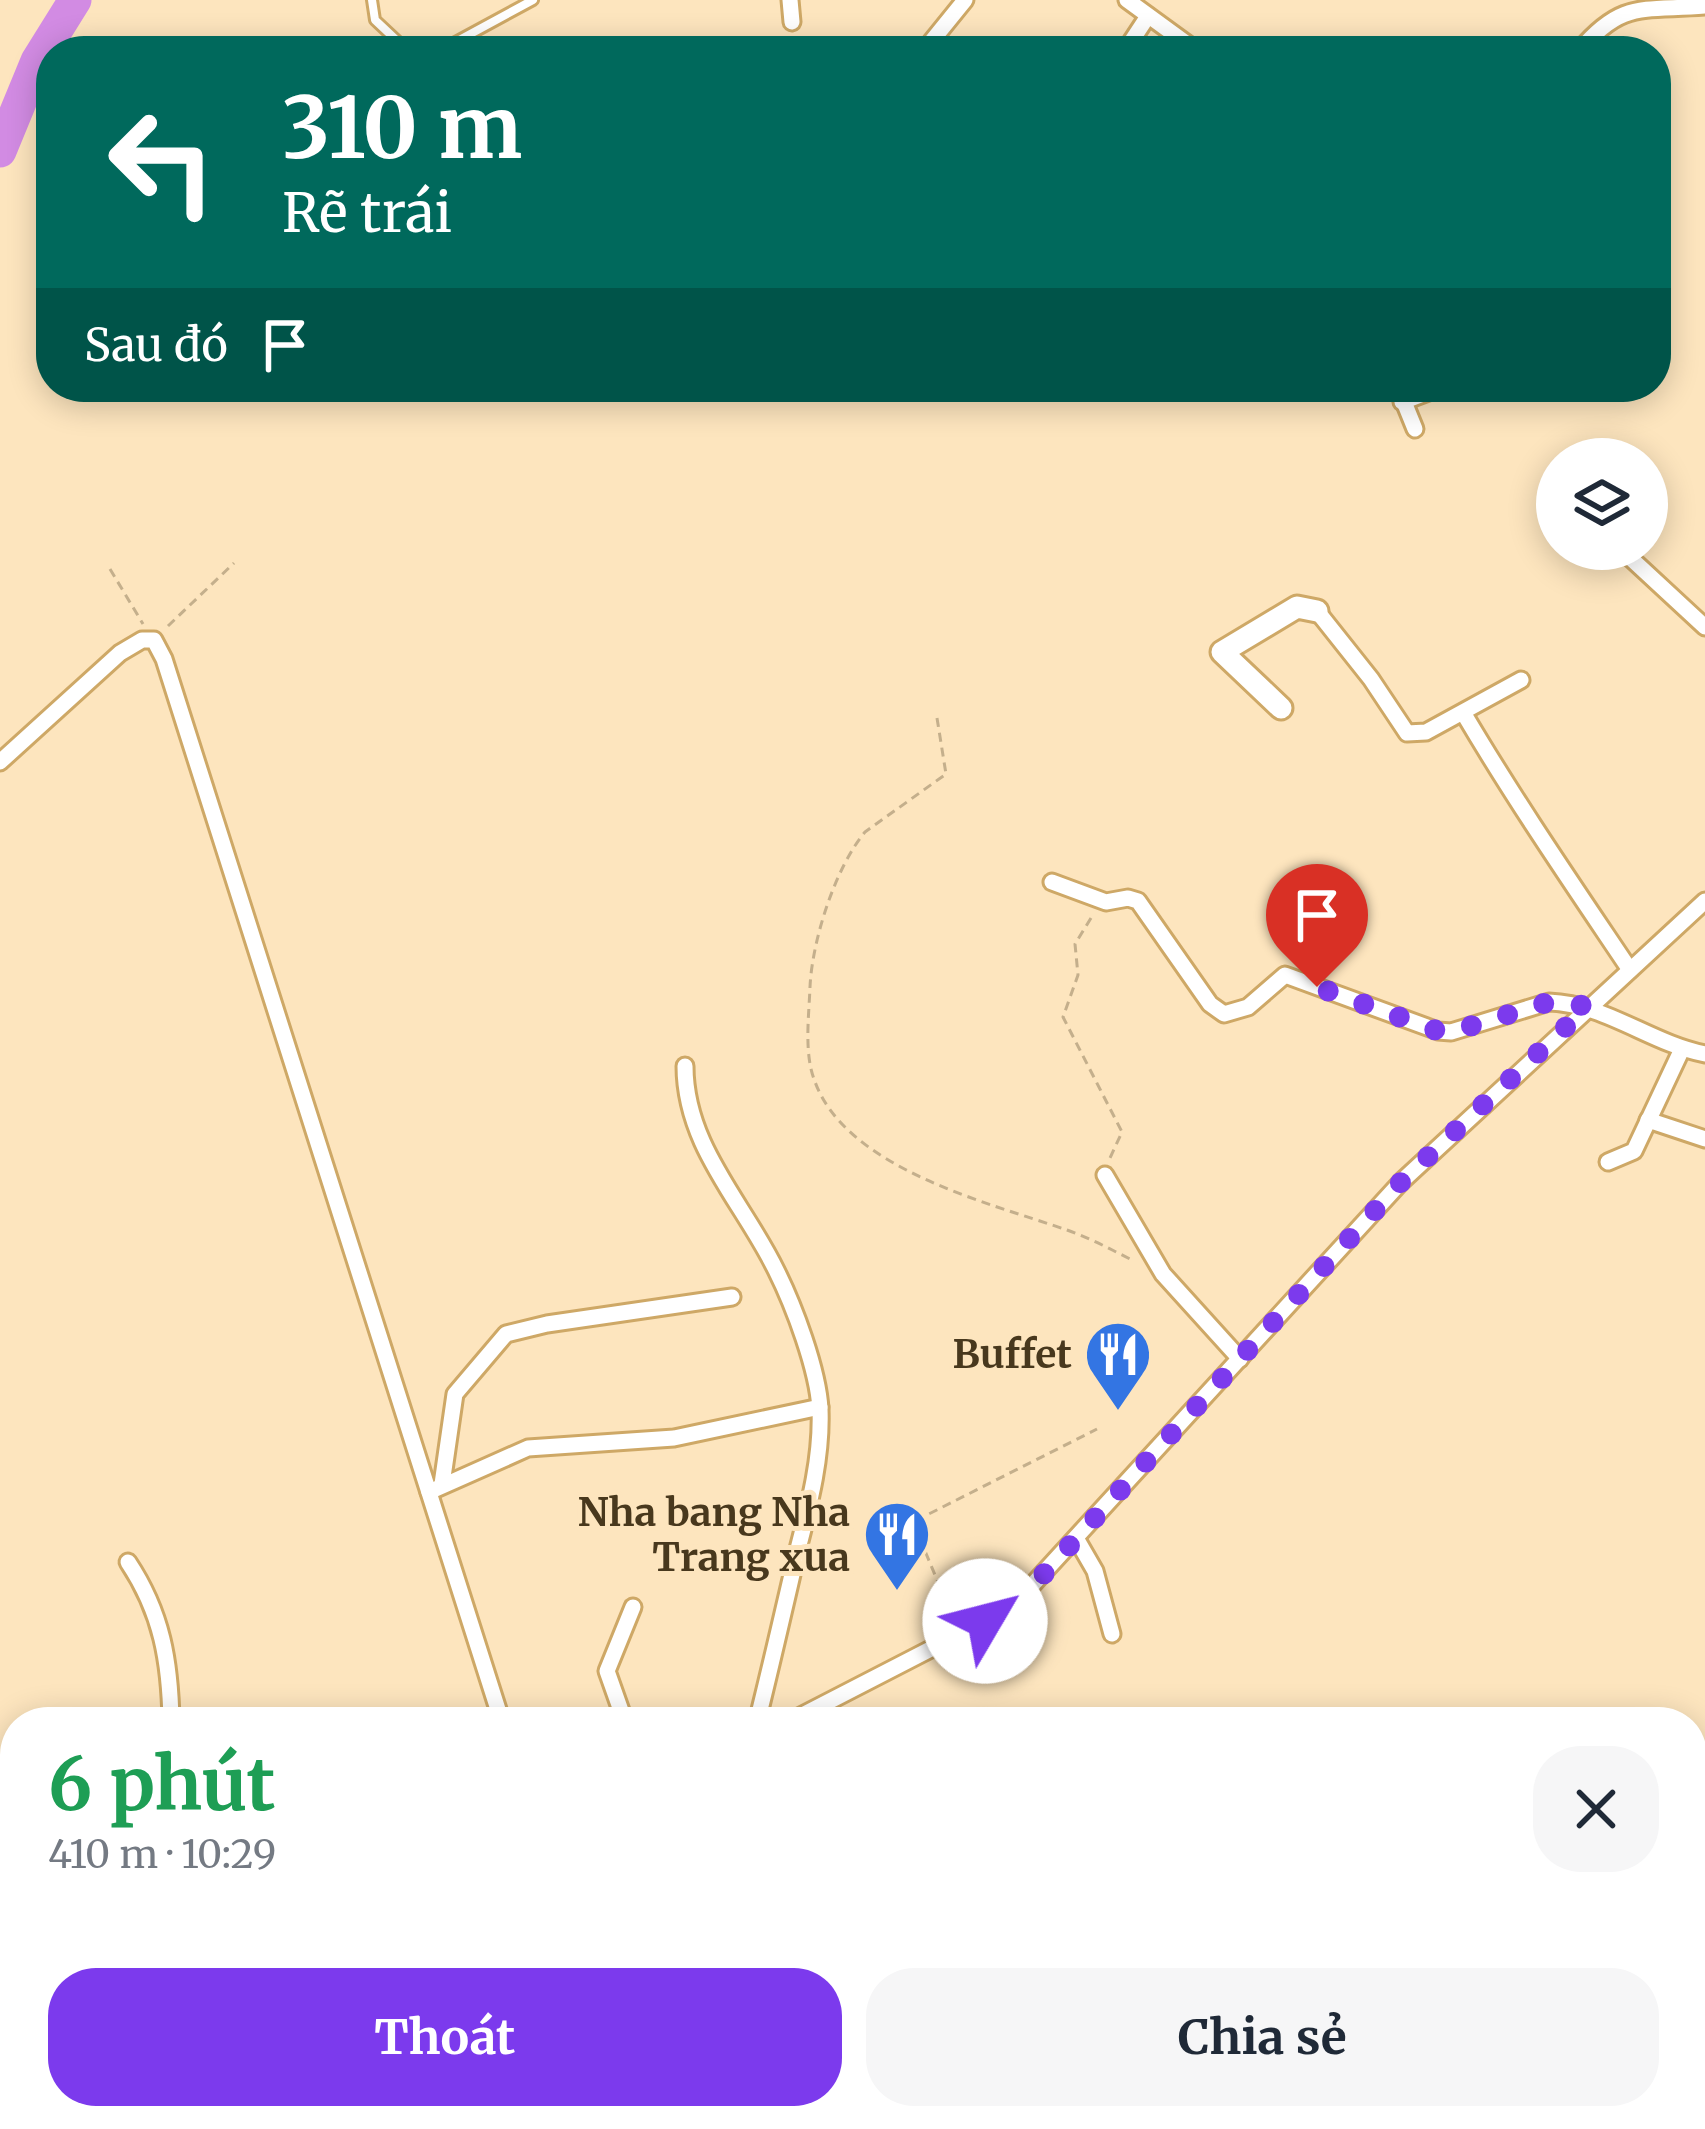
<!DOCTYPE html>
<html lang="vi">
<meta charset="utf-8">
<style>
:root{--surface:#fff;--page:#f6f6f7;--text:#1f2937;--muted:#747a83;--accent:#7c3aed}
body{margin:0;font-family:Merriweather,serif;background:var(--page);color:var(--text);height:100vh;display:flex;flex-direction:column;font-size:45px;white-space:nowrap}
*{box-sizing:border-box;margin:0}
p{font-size:39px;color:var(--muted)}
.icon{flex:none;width:66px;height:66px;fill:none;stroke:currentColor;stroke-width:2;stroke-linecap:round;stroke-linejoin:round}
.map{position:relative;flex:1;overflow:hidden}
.details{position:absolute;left:0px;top:1707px;width:1707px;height:423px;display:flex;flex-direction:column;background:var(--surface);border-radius:48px 48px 0 0;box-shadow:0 6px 30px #0003}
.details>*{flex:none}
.guide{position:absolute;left:36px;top:36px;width:1635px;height:366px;border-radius:48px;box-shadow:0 6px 30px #0003;background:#00695c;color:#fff;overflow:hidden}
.fabs{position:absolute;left:1536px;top:438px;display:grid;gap:24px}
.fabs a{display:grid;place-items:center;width:132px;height:132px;border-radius:50%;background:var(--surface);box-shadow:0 6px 30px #0003;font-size:60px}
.pin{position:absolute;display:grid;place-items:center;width:102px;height:102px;color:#fff;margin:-123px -51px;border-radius:50% 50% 50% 0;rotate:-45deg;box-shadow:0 0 12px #0007}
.pin .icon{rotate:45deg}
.me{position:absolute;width:132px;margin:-66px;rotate:53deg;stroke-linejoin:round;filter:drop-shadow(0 0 9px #0008)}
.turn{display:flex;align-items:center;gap:42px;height:252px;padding:0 48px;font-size:54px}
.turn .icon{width:156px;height:156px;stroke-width:2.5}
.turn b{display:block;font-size:84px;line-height:102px}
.then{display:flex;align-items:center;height:114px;padding:0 48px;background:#0003;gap:24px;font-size:45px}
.round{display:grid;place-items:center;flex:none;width:126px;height:126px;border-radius:48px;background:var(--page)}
.summary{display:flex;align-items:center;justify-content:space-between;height:204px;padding:0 48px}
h1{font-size:72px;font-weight:700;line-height:90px;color:#1e9e55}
.cta{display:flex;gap:24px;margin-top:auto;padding:24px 48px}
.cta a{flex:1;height:138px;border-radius:48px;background:var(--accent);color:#fff;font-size:48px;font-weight:700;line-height:138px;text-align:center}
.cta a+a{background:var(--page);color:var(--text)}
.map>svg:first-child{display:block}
</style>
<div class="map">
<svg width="1705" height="2129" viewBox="0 0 1705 2129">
<rect width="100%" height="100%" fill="#fde5be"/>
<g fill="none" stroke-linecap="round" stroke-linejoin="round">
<path stroke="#d28be3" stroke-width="33" d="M 0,151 L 37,61 L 75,0"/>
<defs>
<g id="lane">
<path d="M 372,0 L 375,20 L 408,51"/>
<path d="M 439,51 L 533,0"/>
</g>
<g id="street">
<path d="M 790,0 L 792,22"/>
<path d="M 1127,0 L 1197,51"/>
<path d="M 931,42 L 965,0"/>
<path d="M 1125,51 L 1148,16"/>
<path d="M 1579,51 C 1622,0 1642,11 1705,6"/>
<path d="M 1398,387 L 1415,429"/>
<path d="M 1402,402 L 1442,387"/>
<path d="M 1624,552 L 1705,627"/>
<path d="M 1317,611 L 1371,679 L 1407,733 L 1426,732 L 1521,680"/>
<path d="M 1464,714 C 1516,802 1573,885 1630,970"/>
<path d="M 0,762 L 120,653 L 142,640 L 154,640 L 164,659 L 502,1722"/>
<path d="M 1052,882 L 1106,902 L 1128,898 L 1138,901 L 1210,1004 L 1224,1014 L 1248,1007 L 1285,975 L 1438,1031 L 1451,1032 L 1549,1002 C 1606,1004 1650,1043 1705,1054"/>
<path d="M 685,1066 C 685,1146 743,1202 776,1270 C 794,1306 818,1370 820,1409 C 822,1458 809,1506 797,1553 C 784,1609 771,1666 757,1722"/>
<path d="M 1648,1120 L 1705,1139"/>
<path d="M 1608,1162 L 1634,1151 L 1682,1049"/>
<path d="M 1105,1175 L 1163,1274 L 1240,1359"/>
<path d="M 442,1484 L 455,1394 L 506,1334 L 547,1324 L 732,1297"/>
<path d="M 429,1492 L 528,1448 L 674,1438 L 820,1407"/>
<path d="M 1076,1538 L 1095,1571 L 1112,1634"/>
<path d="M 128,1562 C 162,1613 170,1662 171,1722"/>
<path d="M 625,1722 L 607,1671 L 633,1607"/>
<path d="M 789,1722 L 985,1621 L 1025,1593 L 1401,1182 L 1705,901"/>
<path d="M 0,1872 L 15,1873"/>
</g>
<path id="secondary" d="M 1281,708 L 1222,652 L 1297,607 L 1317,611"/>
<g id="primary">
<path d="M 1692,1981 L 1705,1980"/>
<path d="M 1692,2073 L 1705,2072"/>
<path d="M 0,2089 L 15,2088"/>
<path d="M 843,2129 L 1054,2115"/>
</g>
</defs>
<use href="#lane" stroke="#cea866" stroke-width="14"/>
<use href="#street" stroke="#cea866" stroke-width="21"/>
<use href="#secondary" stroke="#cea866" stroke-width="27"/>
<use href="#primary" stroke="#cea866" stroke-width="30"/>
<g stroke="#c4af8c" stroke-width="3" stroke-dasharray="9 6" stroke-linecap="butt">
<path d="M 110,569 L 143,624"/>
<path d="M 168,626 L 234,563"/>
<path d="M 937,718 L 946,774 L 865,832 C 835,868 812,941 810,987 C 809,1015 804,1052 814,1079 C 844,1168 986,1202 1067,1230 C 1090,1238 1112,1250 1134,1261"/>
<path d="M 1091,918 L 1075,944 L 1078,975 L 1063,1017 L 1122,1132 L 1110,1158"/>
<path d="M 952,1616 L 913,1522 L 1097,1429"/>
</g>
<use href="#lane" stroke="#fff" stroke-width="8"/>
<use href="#street" stroke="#fff" stroke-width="15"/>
<use href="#secondary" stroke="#fff" stroke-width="21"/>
<use href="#primary" stroke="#fff" stroke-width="24"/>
</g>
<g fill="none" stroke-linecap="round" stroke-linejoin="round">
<path stroke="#7c3aed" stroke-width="21" stroke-dasharray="0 37.8" d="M 985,1621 L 1042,1576 L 1401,1182 L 1588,1006 L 1549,1002 L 1451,1032 L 1438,1031 L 1317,987"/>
</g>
<defs>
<symbol id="restaurant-pin" viewBox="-11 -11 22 30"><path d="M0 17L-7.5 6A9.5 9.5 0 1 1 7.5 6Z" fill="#3375e3" stroke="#fde5be"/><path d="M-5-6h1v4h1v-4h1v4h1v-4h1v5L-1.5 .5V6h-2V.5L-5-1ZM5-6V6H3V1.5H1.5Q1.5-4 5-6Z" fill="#fff"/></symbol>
</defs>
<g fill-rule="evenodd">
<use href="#restaurant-pin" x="1080" y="1316" width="76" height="104"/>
<use href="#restaurant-pin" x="859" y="1496" width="76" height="104"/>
</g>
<g text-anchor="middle" stroke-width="10" stroke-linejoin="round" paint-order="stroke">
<g font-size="39" font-weight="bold" fill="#48381d" stroke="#fde5be" text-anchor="end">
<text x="1072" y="1368">Buffet</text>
<text x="850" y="1526">Nha bang Nha<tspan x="850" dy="45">Trang xua</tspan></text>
</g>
</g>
</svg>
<div class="fabs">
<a><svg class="icon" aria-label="layers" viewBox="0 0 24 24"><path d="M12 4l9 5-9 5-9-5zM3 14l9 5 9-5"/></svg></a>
</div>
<div class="pin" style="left:1317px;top:987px;background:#d93025"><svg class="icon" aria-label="arrive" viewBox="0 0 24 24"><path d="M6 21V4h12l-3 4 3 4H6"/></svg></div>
<svg class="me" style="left:985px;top:1621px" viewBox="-20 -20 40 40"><circle r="19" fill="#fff"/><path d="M0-13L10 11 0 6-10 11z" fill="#7c3aed"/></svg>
<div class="guide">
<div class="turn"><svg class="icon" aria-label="left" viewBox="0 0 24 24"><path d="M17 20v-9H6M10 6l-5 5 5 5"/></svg><div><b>310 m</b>Rẽ trái</div></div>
<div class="then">Sau đó<svg class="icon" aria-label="arrive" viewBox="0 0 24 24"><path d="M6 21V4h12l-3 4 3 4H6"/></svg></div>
</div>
<section class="details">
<div class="summary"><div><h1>6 phút</h1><p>410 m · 10:29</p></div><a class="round"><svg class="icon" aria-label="close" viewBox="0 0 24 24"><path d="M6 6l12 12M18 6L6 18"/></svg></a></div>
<div class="cta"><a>Thoát</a><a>Chia sẻ</a></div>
</section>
</div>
